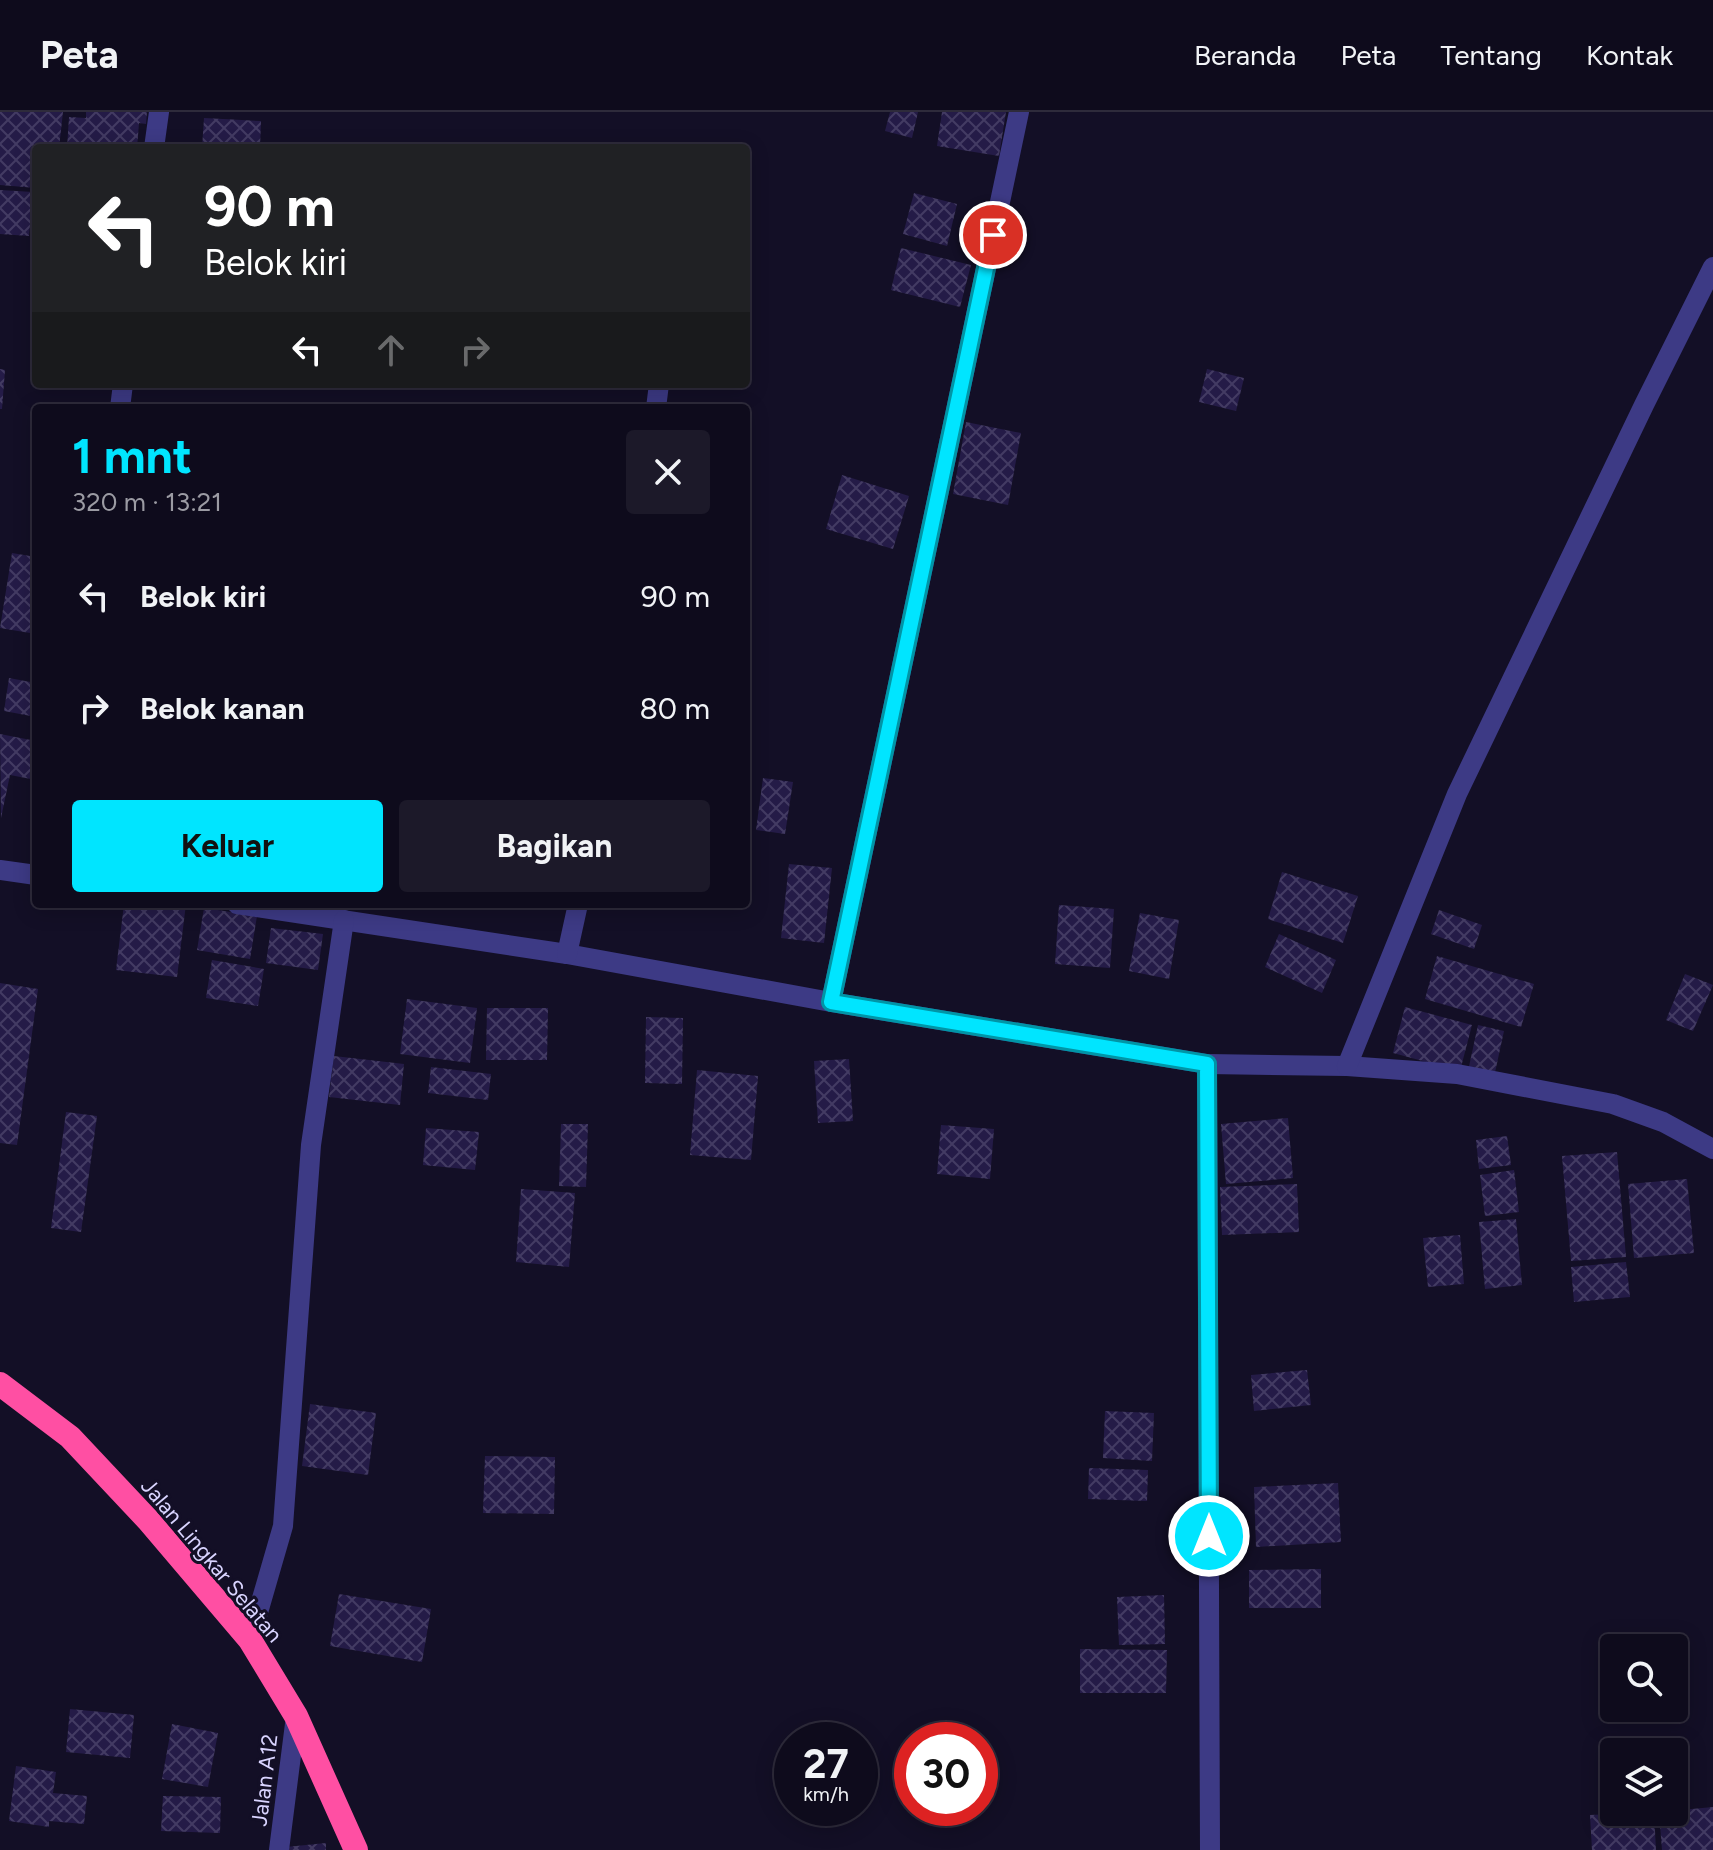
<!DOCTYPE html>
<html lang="id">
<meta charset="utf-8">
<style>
:root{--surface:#0e0b1c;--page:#1c1929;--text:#f1f3f6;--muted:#9b9ba3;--line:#2e2b3b;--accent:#00e5ff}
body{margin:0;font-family:Figtree,sans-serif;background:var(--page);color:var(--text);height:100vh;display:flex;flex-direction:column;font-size:30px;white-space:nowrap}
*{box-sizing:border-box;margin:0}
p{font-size:26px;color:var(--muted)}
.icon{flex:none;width:44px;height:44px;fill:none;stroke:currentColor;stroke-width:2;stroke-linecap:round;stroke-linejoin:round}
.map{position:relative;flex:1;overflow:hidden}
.details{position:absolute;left:32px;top:292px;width:718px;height:504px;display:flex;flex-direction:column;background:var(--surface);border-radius:8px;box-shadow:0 4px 20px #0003,0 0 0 2px var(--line)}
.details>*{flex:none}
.guide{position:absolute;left:32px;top:32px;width:718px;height:244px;border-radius:8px;box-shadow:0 4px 20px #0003,0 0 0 2px var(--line);background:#202124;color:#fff;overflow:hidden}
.tools{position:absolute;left:1600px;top:1522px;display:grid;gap:16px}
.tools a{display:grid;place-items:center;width:88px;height:88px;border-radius:8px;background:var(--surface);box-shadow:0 4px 20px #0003,0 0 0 2px var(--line);font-size:40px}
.speed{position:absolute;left:774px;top:1610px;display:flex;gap:16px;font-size:40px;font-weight:700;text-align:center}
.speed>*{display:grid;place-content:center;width:104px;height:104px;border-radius:50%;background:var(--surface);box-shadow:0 4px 20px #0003,0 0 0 2px var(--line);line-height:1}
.speed small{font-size:20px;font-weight:400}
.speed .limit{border:12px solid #d22;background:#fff;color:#111}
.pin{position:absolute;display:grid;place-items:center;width:68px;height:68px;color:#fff;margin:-34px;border:4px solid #fff;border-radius:50%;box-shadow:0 2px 8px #0007}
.me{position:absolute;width:88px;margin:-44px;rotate:0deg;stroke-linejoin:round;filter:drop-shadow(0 0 6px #0008)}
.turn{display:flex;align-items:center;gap:28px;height:168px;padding:0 40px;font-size:36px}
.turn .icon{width:104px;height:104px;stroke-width:2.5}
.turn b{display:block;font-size:56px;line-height:68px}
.lanes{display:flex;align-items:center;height:76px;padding:0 40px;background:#0003;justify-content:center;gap:40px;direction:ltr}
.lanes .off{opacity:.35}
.round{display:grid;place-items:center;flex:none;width:84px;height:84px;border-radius:8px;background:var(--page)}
.overview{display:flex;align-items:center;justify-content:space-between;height:136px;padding:0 40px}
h1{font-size:48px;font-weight:700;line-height:60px;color:var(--accent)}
.action{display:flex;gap:16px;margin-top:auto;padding:16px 40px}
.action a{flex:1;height:92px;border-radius:8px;background:var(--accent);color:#111;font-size:32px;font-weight:700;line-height:92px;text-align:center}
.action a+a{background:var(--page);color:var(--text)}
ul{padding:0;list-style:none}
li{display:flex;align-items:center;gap:24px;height:112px;padding:0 40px}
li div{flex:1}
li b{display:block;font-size:30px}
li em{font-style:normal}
header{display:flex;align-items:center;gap:48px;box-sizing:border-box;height:112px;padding:0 40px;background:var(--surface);border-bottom:2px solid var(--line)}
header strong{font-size:38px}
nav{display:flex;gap:44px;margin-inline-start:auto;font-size:28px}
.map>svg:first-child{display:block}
</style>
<header>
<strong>Peta</strong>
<nav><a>Beranda</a><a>Peta</a><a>Tentang</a><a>Kontak</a></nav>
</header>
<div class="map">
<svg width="1713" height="1738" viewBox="0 0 1713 1738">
<defs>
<pattern id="building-cross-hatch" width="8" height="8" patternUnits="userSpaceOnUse" patternTransform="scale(2)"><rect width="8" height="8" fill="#241b47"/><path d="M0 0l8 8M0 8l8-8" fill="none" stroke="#433b63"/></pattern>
</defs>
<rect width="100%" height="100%" fill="#130f26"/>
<g fill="url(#building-cross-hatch)">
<path d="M 0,0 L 63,0 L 59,36 L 36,36 L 36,76 L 0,73 Z"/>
<path d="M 86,0 L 147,0 L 146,12 L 139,11 L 137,36 L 67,36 L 69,5 L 86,6 Z"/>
<path d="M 890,0 L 918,0 L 912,26 L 885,19 Z"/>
<path d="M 942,0 L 1006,0 L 999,44 L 937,34 Z"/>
<path d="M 204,6 L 261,9 L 260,36 L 202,36 Z"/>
<path d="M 0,78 L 33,80 L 29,124 L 0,122 Z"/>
<path d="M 914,81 L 957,92 L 947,134 L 903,122 Z"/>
<path d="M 901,136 L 971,153 L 960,195 L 891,178 Z"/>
<path d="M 0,257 L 5,258 L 2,297 L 0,297 Z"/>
<path d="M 1207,257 L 1244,266 L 1236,299 L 1199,290 Z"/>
<path d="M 32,302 L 36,303 L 36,333 L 31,333 Z"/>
<path d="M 966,310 L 1021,321 L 1008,393 L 953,382 Z"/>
<path d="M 842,363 L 909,384 L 893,437 L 826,417 Z"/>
<path d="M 12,441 L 36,445 L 33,479 L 36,479 L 36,522 L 0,516 Z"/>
<path d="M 9,566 L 36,571 L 36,605 L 4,599 Z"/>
<path d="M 0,622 L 36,629 L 36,668 L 10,663 L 1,706 Z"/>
<path d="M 763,666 L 793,670 L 785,722 L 756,718 Z"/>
<path d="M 789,752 L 832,756 L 824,831 L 781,826 Z"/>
<path d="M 1282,760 L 1358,784 L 1343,831 L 1268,807 Z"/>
<path d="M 124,792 L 186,792 L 177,865 L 116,858 Z"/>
<path d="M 1059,793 L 1114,797 L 1110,856 L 1055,852 Z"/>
<path d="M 204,796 L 257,804 L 250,847 L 197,838 Z"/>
<path d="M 1439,798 L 1482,813 L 1474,837 L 1431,822 Z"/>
<path d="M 1140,801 L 1179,808 L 1169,867 L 1129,859 Z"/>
<path d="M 271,816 L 323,822 L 318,858 L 266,851 Z"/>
<path d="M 1279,822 L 1336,848 L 1322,881 L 1265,855 Z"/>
<path d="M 1437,844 L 1534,872 L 1521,915 L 1425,887 Z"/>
<path d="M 212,848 L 264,857 L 258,894 L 206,886 Z"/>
<path d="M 1685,862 L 1713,873 L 1693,919 L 1666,908 Z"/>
<path d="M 0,871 L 38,877 L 17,1033 L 0,1031 Z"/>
<path d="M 407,887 L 477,896 L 470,951 L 400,942 Z"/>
<path d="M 1405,895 L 1472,913 L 1460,959 L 1393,941 Z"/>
<path d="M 487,896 L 548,896 L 547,948 L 486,948 Z"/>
<path d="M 646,905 L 683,906 L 682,972 L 645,971 Z"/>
<path d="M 1478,913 L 1504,919 L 1494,965 L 1468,959 Z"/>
<path d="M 334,944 L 404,952 L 400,993 L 329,985 Z"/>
<path d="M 849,947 L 853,1009 L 818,1011 L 814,949 Z"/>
<path d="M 431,955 L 491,962 L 488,988 L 428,981 Z"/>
<path d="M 697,958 L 758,964 L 751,1048 L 690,1043 Z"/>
<path d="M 66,1000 L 97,1004 L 81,1120 L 51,1116 Z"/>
<path d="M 1288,1006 L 1293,1066 L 1226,1072 L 1221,1012 Z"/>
<path d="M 561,1012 L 588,1012 L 586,1075 L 559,1074 Z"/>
<path d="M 941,1013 L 994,1017 L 990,1067 L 937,1062 Z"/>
<path d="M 426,1016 L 479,1020 L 475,1058 L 423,1053 Z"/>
<path d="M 1507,1024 L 1511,1053 L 1479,1057 L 1476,1028 Z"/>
<path d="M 1617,1040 L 1626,1145 L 1571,1149 L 1562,1044 Z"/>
<path d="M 1514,1058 L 1519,1100 L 1485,1104 L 1480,1063 Z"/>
<path d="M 1687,1067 L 1694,1141 L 1634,1146 L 1628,1072 Z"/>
<path d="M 1297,1072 L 1299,1120 L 1222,1123 L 1220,1075 Z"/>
<path d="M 521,1077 L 575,1081 L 569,1155 L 516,1150 Z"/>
<path d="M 1516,1107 L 1522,1173 L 1485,1177 L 1479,1110 Z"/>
<path d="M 1460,1123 L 1464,1172 L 1428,1175 L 1423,1126 Z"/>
<path d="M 1626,1150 L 1630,1185 L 1574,1190 L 1571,1155 Z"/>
<path d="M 1307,1258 L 1311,1293 L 1254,1299 L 1251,1263 Z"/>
<path d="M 310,1292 L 376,1301 L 368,1363 L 302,1354 Z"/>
<path d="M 1105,1299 L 1154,1301 L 1152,1349 L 1103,1346 Z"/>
<path d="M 485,1344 L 555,1345 L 554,1402 L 483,1401 Z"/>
<path d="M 1089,1356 L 1148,1358 L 1147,1389 L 1088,1387 Z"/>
<path d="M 1338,1371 L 1341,1430 L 1256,1435 L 1254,1375 Z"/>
<path d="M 1321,1457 L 1321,1496 L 1249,1496 L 1249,1458 Z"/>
<path d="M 339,1482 L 431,1497 L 422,1550 L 330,1534 Z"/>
<path d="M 1164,1483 L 1165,1532 L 1119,1533 L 1117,1485 Z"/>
<path d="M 1080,1537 L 1167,1538 L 1166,1581 L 1080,1581 Z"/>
<path d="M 70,1597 L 134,1603 L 130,1646 L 66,1640 Z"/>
<path d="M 172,1612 L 218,1621 L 208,1675 L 162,1667 Z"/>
<path d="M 16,1654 L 56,1660 L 53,1681 L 87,1684 L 84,1712 L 49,1709 L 49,1715 L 9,1709 Z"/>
<path d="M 163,1684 L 221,1685 L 220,1721 L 161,1719 Z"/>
<path d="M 1713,1695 L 1713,1738 L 1662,1738 L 1659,1700 Z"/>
<path d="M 1654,1700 L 1656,1738 L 1592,1738 L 1590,1703 Z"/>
<path d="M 326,1731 L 326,1738 L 276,1738 L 276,1736 Z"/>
</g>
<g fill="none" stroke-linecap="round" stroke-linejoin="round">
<g stroke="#3d3a85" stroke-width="20">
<path d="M 154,36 L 159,0"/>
<path d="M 120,296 L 123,272"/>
<path d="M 656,296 L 659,272"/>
<path d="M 0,758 L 36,763"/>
<path d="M 237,792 L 567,842 L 831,890 L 1207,952 L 1347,954 L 1457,962 L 1613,992 L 1663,1010 L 1713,1037"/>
<path d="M 567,842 L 578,792"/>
<path d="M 831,890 L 1019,0"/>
<path d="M 1207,952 L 1210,1738"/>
<path d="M 1347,954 L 1457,682 L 1644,293 L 1713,155"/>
<path d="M 250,1528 L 283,1414 L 311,1033 L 344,808"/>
<path d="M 279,1738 L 296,1604"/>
</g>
<path stroke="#ff4fa3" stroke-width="24" d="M 0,1272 L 70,1325 L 148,1408 L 250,1528 L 296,1604 L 356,1738"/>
</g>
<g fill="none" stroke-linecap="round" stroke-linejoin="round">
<defs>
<path id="route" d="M 993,123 L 831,890 L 1207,952 L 1209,1424"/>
</defs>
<use href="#route" stroke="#0095a6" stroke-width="20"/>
<use href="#route" stroke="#00e5ff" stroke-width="14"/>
</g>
<g text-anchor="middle" stroke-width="6" stroke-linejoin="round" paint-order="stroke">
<g font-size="22" fill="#d9d4ff" stroke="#130f26">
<text transform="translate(212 1448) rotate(50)" y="8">Jalan Lingkar Selatan</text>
<text transform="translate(264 1668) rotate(-83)" y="8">Jalan A12</text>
</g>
</g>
</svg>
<div class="tools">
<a><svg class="icon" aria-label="search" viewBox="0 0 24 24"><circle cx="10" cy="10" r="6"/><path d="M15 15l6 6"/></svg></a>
<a><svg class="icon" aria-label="layers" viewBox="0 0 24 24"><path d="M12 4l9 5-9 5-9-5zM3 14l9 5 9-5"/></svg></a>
</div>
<div class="speed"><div>27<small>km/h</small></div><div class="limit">30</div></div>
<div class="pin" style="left:993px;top:123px;background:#d93025"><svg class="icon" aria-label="arrive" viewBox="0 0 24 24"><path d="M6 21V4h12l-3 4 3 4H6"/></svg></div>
<svg class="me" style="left:1209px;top:1424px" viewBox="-20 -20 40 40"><circle r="17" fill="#00e5ff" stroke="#fff" stroke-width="3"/><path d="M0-11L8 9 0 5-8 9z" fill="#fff"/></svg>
<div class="guide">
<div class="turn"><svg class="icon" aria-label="left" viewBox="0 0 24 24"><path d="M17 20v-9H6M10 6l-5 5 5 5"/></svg><div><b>90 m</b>Belok kiri</div></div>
<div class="lanes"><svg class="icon" aria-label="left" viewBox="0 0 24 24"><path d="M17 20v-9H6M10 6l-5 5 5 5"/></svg><svg class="icon off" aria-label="ahead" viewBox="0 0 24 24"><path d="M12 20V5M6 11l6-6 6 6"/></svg><svg class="icon off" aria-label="right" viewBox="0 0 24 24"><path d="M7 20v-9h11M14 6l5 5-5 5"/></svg></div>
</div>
<section class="details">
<div class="overview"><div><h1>1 mnt</h1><p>320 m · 13:21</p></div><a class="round"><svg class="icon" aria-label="close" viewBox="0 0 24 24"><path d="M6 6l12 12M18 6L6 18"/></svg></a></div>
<ul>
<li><svg class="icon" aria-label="left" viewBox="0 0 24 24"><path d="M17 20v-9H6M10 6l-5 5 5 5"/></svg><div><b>Belok kiri</b></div><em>90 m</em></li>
<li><svg class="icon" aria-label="right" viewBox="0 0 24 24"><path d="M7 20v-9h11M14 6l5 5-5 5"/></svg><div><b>Belok kanan</b></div><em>80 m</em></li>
</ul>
<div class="action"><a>Keluar</a><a>Bagikan</a></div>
</section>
</div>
